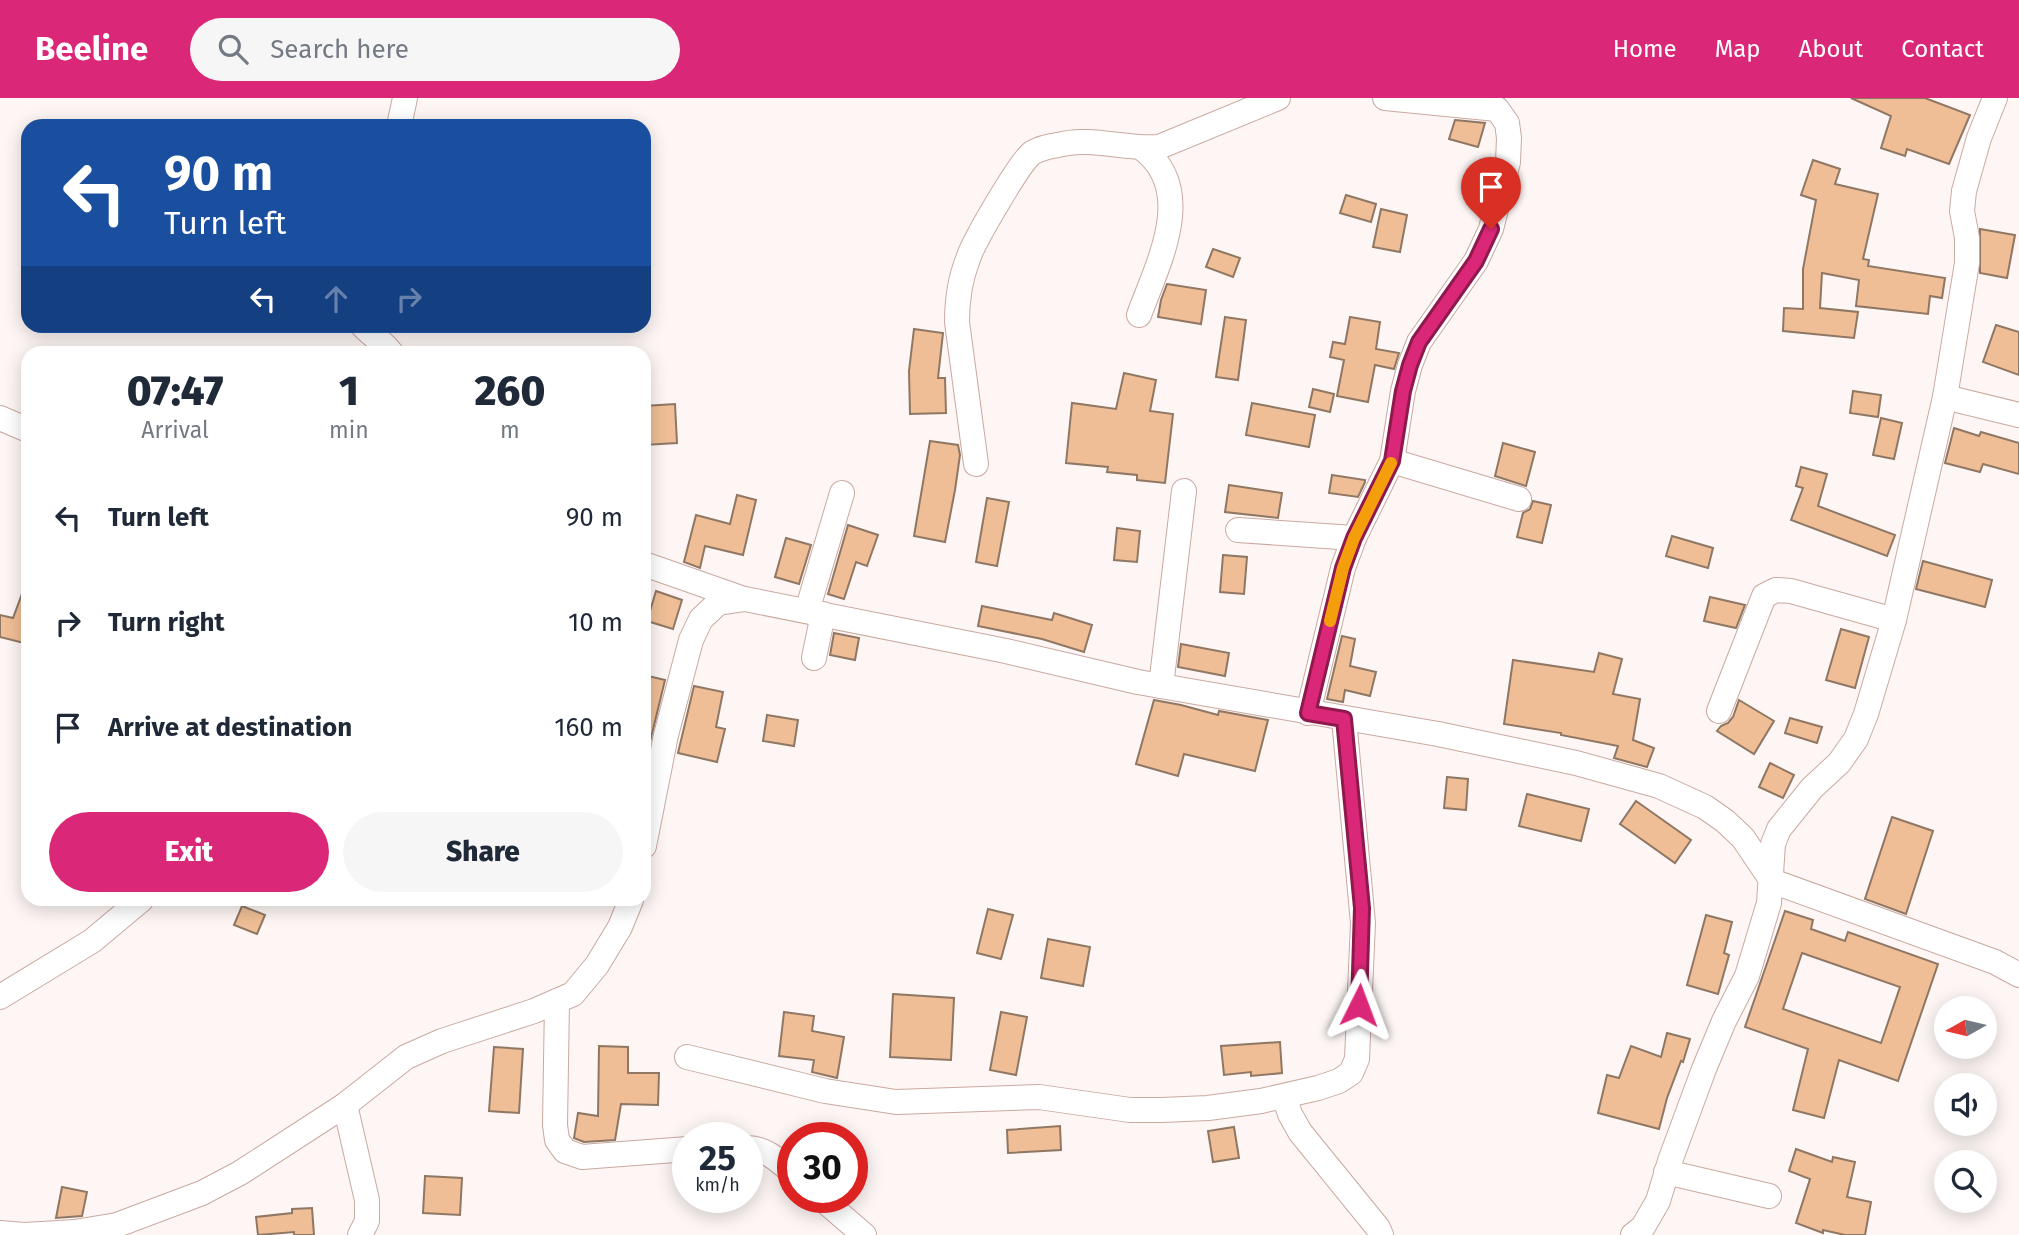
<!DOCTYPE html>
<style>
:root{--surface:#fff;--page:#f6f6f7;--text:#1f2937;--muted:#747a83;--accent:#db2777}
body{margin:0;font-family:"Fira Sans",sans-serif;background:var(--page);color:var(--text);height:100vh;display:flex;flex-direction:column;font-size:26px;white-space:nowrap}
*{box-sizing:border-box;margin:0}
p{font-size:23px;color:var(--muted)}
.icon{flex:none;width:38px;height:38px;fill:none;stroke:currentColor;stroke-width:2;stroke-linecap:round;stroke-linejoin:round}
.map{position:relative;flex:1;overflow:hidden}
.details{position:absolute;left:21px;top:248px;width:630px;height:560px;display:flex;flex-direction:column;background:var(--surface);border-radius:21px;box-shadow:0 4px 18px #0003}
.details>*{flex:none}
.banner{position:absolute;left:21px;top:21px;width:630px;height:214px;border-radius:21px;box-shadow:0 4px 18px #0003;background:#1a4fa0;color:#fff;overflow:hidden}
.needle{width:46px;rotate:262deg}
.tools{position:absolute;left:1934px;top:898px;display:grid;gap:14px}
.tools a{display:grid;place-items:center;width:63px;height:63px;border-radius:50%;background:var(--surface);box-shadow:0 4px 18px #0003;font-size:35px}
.speed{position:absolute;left:672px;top:1024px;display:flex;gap:14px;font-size:35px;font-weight:700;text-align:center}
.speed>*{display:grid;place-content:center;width:91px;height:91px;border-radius:50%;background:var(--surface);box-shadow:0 4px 18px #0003;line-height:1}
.speed small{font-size:18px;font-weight:400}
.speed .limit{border:10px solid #d22;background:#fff;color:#111}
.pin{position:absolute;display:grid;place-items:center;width:60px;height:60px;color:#fff;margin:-72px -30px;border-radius:50% 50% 50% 0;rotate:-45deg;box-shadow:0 0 7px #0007}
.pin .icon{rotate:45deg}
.me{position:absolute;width:77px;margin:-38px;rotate:3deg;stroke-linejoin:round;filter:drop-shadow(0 0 5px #0008)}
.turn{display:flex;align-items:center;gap:24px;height:147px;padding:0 28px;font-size:32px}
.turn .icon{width:91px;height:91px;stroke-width:2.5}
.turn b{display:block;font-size:49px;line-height:60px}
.lanes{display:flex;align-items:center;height:66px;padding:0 28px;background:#0003;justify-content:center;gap:35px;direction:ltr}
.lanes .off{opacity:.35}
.eta{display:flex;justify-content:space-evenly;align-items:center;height:119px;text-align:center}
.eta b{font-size:42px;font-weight:800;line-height:49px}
.cta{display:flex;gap:14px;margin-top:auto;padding:14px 28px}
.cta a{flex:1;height:80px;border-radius:42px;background:var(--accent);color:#fff;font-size:28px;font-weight:800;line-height:80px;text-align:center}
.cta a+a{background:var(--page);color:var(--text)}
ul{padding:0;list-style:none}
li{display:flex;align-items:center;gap:21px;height:105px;padding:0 28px}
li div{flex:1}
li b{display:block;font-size:26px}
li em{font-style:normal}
header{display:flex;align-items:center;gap:42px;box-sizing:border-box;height:98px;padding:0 35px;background:var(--accent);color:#fff}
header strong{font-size:33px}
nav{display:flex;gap:38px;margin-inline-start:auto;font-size:24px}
.search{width:490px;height:63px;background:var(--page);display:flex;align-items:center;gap:18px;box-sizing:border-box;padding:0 24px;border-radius:38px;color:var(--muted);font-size:26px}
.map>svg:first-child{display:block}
</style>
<header>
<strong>Beeline</strong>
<div class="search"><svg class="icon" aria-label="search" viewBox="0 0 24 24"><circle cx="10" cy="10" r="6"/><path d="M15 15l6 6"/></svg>Search here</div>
<nav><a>Home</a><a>Map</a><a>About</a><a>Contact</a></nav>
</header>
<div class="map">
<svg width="2019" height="1137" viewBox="0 0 2019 1137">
<rect width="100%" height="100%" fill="#fdf6f4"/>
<g fill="#efbe96" stroke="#8f7764" stroke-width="2" fill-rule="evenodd">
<path d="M 1851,0 L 1925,0 L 1970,17 L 1949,66 L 1907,51 L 1905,58 L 1881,50 L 1891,18 Z"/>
<path d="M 1455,22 L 1485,25 L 1478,49 L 1449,41 Z"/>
<path d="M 1813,62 L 1840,71 L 1835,86 L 1878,96 L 1863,161 L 1869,162 L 1868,168 L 1945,180 L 1942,200 L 1930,198 L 1928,216 L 1856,208 L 1859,182 L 1822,175 L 1820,210 L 1858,214 L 1854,240 L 1783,233 L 1784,210 L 1803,211 L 1803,171 L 1816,102 L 1801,97 Z"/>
<path d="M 1346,97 L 1376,106 L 1371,124 L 1340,115 Z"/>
<path d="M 1381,111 L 1407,117 L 1400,154 L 1373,149 Z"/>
<path d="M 1980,131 L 2015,137 L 2007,180 L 1980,175 Z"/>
<path d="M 1213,151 L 1240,160 L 1233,179 L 1206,169 Z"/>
<path d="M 1167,186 L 1206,192 L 1201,226 L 1158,219 L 1161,202 Z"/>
<path d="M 1225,219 L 1246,222 L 1238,282 L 1216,279 Z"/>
<path d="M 1350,219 L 1380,224 L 1376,251 L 1399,255 L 1394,271 L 1375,267 L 1368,304 L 1337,298 L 1344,262 L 1330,259 L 1333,244 L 1345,246 Z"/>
<path d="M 1996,227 L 2019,234 L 2019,277 L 1983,264 Z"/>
<path d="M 914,231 L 943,235 L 938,280 L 945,280 L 946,315 L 910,316 L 909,273 Z"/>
<path d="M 1124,275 L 1156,282 L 1150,313 L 1173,316 L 1165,385 L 1137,382 L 1137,377 L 1107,374 L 1108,369 L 1066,365 L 1072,305 L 1116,311 Z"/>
<path d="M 1313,291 L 1334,296 L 1330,314 L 1309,309 Z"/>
<path d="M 1853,293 L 1881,297 L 1878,319 L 1850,315 Z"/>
<path d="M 1252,305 L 1315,317 L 1309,349 L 1246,337 Z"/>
<path d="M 675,306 L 677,345 L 644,347 L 644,308 Z"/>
<path d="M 1881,320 L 1902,325 L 1894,361 L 1873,357 Z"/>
<path d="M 1954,330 L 1979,338 L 1981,334 L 2019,345 L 2019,376 L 1983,366 L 1980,374 L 1945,365 Z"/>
<path d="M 930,343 L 958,347 L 960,357 L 955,392 L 945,444 L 914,438 Z"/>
<path d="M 1503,345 L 1535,354 L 1526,388 L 1495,378 Z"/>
<path d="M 1801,369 L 1827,376 L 1818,408 L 1895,437 L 1887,458 L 1791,422 L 1803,390 L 1796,388 Z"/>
<path d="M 1332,377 L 1365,382 L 1365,384 L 1358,399 L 1329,395 Z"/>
<path d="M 1229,387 L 1282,395 L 1278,420 L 1225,414 Z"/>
<path d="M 737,397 L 756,402 L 743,457 L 705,448 L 700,470 L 684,464 L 696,417 L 730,426 Z"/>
<path d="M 987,400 L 1009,404 L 997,468 L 976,464 Z"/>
<path d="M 1533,403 L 1551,407 L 1542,445 L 1517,439 L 1523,415 L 1530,411 Z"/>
<path d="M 848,427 L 878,437 L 867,468 L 856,464 L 844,501 L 828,496 Z"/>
<path d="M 1117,430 L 1140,433 L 1137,464 L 1114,462 Z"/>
<path d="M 1672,438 L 1713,450 L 1708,470 L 1666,458 Z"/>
<path d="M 786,440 L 811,447 L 799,486 L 775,479 Z"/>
<path d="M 1223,457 L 1247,459 L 1244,496 L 1220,494 Z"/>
<path d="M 1923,463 L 1992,482 L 1985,509 L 1916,491 Z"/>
<path d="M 26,485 L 28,485 L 28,546 L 0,539 L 0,517 L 13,520 Z"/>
<path d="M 656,493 L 682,502 L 673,531 L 647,523 Z"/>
<path d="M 1710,499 L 1745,507 L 1736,530 L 1704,523 Z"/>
<path d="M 982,508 L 1052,522 L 1054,515 L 1092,527 L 1084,554 L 1042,541 L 978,528 Z"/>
<path d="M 1841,531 L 1869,539 L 1855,590 L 1826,582 Z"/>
<path d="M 834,535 L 859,540 L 855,562 L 830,557 Z"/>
<path d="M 1342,538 L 1355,541 L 1350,568 L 1376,574 L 1370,598 L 1345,592 L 1343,604 L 1327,601 Z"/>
<path d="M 1181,546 L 1229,555 L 1225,578 L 1178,569 Z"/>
<path d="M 1599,555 L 1622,561 L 1613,596 L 1640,601 L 1633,642 L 1654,650 L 1647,669 L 1614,660 L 1618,648 L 1561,637 L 1561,635 L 1504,626 L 1513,562 L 1594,574 Z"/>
<path d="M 644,577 L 665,582 L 649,648 L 644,646 Z"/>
<path d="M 694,588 L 723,594 L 716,629 L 725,631 L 717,664 L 678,655 Z"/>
<path d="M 1154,602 L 1181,607 L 1218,617 L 1219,613 L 1268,622 L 1255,673 L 1184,656 L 1178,678 L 1136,666 Z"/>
<path d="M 1739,602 L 1774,623 L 1754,656 L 1717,633 L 1721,628 L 1728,625 L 1733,619 Z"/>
<path d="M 767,617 L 798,622 L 794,648 L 763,643 Z"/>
<path d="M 1790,620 L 1822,629 L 1817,645 L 1785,635 Z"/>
<path d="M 1770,665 L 1794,677 L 1783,700 L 1759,689 Z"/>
<path d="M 1447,679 L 1468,681 L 1466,712 L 1444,710 Z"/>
<path d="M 1527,696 L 1589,711 L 1581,743 L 1519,728 Z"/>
<path d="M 1636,703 L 1691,742 L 1675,765 L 1620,726 Z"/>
<path d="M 1892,719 L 1933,733 L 1906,816 L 1865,801 Z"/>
<path d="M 242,808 L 265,817 L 257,836 L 234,827 Z"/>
<path d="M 988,811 L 1013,817 L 1001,861 L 977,855 Z"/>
<path d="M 1785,813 L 1813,822 L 1811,831 L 1845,843 L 1848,834 L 1938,866 L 1898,983 L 1839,962 L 1824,1020 L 1793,1012 L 1808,951 L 1745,929 ZM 1802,855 L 1900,889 L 1881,945 L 1783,911 Z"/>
<path d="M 1706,817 L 1732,824 L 1724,855 L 1729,857 L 1718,896 L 1687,887 Z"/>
<path d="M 1048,841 L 1090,849 L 1083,888 L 1041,880 Z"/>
<path d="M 893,896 L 954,900 L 951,962 L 890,959 Z"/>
<path d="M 784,914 L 814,918 L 812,933 L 844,939 L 837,980 L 812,974 L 814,962 L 779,958 Z"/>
<path d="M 1001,914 L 1027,919 L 1016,977 L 990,972 Z"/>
<path d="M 1667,935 L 1690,941 L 1683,964 L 1681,963 L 1667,1000 L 1659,1031 L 1598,1015 L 1607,977 L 1619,980 L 1631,948 L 1661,959 Z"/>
<path d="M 1280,944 L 1282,975 L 1251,978 L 1251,974 L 1224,977 L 1221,948 Z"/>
<path d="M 599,948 L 628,949 L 628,975 L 659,975 L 658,1007 L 621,1006 L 615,1042 L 584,1044 L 574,1040 L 578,1015 L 598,1018 Z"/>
<path d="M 494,949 L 523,951 L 519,1015 L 489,1013 Z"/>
<path d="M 1060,1028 L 1061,1052 L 1008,1055 L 1007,1032 Z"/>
<path d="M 1234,1029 L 1239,1060 L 1213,1064 L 1208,1033 Z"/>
<path d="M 1796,1051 L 1832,1064 L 1833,1059 L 1855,1064 L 1847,1099 L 1871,1104 L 1865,1137 L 1845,1137 L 1823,1132 L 1823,1135 L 1796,1125 L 1810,1081 L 1789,1073 Z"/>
<path d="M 425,1078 L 462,1080 L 460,1117 L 423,1115 Z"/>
<path d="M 62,1089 L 87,1094 L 82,1118 L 56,1120 Z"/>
<path d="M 312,1110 L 314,1137 L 294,1137 L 294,1134 L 258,1137 L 256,1119 L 292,1115 L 292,1111 Z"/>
</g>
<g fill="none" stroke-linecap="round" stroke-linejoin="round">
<defs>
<g id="minor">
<path d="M 399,28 L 405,0"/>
<path d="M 1139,217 C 1158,165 1197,93 1143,51"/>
<path d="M 363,228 C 372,238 384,244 392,256"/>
<path d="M 1945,299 L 2019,317"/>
<path d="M 0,320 L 28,332"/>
<path d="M 1392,363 L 1519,401"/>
<path d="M 976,366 L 957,224 C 957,202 960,181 968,161 C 973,144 1020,64 1032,55 C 1039,51 1050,48 1058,47 C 1091,38 1126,52 1159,49 L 1278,0"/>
<path d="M 1238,432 L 1354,440"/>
<path d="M 644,466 L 741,500"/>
<path d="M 807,513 L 842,395"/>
<path d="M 814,560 L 823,516"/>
<path d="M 1161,588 L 1184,393"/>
<path d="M 1719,613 L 1764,498 L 1776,492 L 1791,493 L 1894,522"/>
<path d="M 1308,615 L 1343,470 L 1354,440 L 1392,363 L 1403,293 L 1410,267 L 1419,244 L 1476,163 L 1491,131 L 1508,64 L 1509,40 L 1507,25 L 1497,11 L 1385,0"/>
<path d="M 644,748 L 666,637 L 691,542 L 701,521 L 718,505 L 745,501 L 1006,553 L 1138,584 L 1438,636 L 1576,665 L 1659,688 L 1705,709 L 1725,723 L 1743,740 L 1772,783 L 1995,864 L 2019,877"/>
<path d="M 0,899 L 92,843 L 141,802"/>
<path d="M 557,903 L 555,1027 L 557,1042 L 565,1053 L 582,1059 L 688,1051"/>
<path d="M 687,959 L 825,993 L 896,1004 L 1039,999 L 1130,1012 L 1162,1012 L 1208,1010 L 1261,1003 L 1318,990 L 1339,983 L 1351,975 L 1357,961 L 1363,825 L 1344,621"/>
<path d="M 1284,998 L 1290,1016 L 1300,1034 L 1378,1130 L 1381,1137"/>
<path d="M 345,1007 L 367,1102 L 367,1123 L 360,1137"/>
<path d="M 747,1050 C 766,1050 779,1063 793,1075"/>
<path d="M 1666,1074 L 1769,1098"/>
<path d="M 820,1099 L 864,1137"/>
<path d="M 0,1135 L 25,1137 L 75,1134 L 117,1127 L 202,1095 L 240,1075 L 345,1007 L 406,959 L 442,943 L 534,913 L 573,896 L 597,867 L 620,829 L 631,802"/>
<path d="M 1633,1137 L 1643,1129 L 1658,1103 L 1670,1063 L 1704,971 L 1724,923 L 1747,878 L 1769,805 L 1773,746 L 1779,731 L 1812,690 L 1839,665 L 1856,641 L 1866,616 L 1894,522 L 1945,299 L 1967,165 L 1967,140 L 1962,113 L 1964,93 L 1979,40 L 1995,0"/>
</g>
</defs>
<use href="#minor" stroke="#caa9a0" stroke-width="26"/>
<use href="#minor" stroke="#fff" stroke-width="24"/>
</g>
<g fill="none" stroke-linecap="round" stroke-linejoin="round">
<defs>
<path id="route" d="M 1359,907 L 1362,810 L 1344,621 L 1308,615 L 1343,470 L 1354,440 L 1392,363 L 1403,293 L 1410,267 L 1419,244 L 1476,163 L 1491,131"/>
</defs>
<use href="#route" stroke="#8e194d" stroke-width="18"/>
<use href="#route" stroke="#db2777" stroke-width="12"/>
<path stroke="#f59e0b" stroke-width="12" d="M 1330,523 L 1343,470 L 1354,440 L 1391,365"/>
</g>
</svg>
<div class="tools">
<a><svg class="needle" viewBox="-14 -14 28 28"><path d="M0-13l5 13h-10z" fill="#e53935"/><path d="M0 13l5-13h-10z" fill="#747a83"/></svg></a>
<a><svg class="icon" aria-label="sound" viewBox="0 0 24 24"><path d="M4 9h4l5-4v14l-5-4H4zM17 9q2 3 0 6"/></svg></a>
<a><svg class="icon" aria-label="search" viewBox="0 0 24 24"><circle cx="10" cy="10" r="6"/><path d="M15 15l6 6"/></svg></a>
</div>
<div class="speed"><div>25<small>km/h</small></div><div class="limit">30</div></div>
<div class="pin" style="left:1491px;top:131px;background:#d93025"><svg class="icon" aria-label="arrive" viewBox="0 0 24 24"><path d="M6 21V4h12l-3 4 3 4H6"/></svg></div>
<svg class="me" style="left:1359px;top:907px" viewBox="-20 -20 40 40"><path d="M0-17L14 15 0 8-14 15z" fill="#db2777" stroke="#fff" stroke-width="4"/></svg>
<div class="banner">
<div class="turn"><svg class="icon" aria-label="left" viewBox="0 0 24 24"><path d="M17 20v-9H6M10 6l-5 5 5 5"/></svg><div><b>90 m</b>Turn left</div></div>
<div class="lanes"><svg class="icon" aria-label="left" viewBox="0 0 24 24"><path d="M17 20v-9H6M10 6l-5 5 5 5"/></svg><svg class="icon off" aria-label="ahead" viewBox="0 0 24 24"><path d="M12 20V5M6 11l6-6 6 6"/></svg><svg class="icon off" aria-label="right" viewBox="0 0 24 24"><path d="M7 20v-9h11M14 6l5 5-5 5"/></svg></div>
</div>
<section class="details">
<div class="eta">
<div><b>07:47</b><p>Arrival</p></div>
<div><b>1</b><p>min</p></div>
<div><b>260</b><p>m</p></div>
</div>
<ul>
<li><svg class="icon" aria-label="left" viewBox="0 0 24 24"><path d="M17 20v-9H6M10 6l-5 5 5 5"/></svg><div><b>Turn left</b></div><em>90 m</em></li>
<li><svg class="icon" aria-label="right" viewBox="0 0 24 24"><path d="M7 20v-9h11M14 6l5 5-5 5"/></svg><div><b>Turn right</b></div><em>10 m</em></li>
<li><svg class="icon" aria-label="arrive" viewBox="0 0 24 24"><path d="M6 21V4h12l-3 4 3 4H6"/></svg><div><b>Arrive at destination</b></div><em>160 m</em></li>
</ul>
<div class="cta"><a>Exit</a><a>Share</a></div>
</section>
</div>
